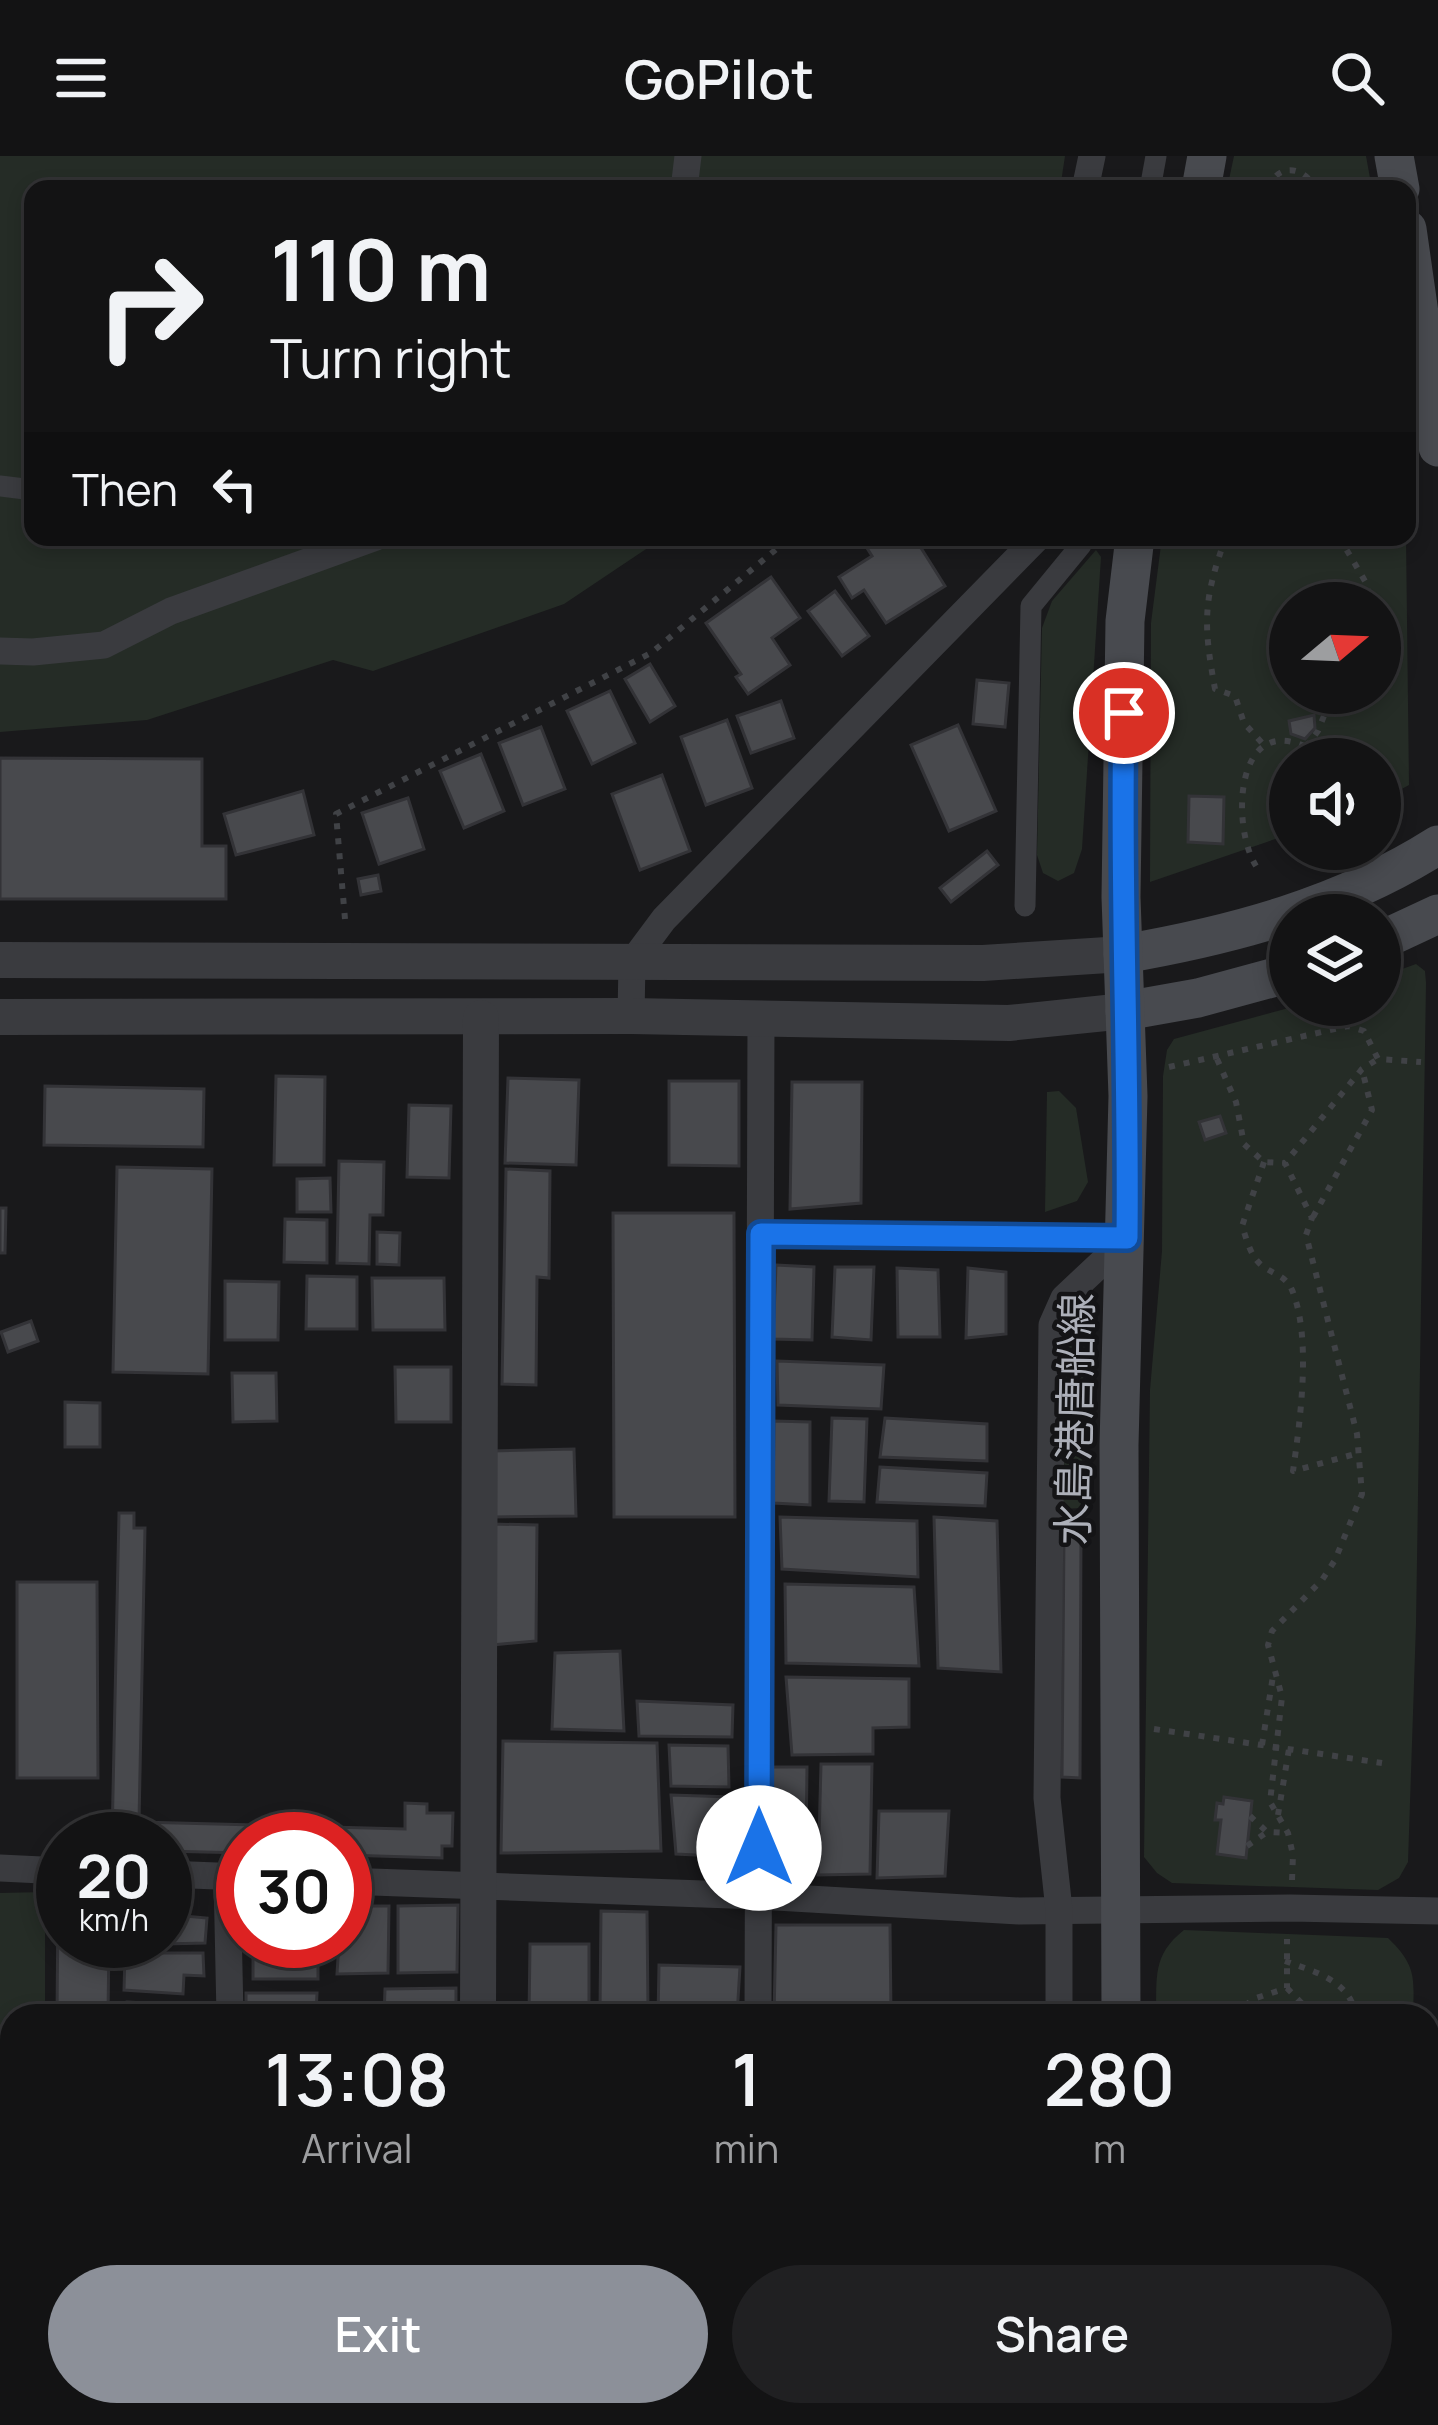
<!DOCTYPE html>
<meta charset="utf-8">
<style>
:root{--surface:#131314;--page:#202022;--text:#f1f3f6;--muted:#9d9ea0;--line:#323234;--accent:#8c9099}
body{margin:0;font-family:Manrope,"Noto Sans JP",sans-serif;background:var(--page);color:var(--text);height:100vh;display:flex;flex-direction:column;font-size:45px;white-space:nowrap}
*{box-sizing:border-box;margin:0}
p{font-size:39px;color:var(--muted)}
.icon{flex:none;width:66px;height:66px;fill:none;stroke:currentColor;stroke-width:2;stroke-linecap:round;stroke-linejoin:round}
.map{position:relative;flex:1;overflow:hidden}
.details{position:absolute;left:0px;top:1848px;width:1440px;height:423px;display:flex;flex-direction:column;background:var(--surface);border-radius:36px 36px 0 0;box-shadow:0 6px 18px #0003,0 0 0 3px var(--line)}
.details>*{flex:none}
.top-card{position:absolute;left:24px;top:24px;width:1392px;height:366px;border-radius:24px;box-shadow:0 6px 18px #0003,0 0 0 3px var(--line);background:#131314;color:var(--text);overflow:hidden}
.needle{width:78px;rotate:71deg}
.fabs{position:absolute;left:1269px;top:426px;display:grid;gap:24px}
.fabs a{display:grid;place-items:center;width:132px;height:132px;border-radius:50%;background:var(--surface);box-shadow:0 6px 18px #0003,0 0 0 3px var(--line);font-size:60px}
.speed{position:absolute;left:36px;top:1656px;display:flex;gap:24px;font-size:60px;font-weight:700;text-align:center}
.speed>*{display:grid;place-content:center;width:156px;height:156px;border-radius:50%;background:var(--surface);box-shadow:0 6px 18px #0003,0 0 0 3px var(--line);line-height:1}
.speed small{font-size:30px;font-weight:400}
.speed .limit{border:18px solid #d22;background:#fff;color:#111}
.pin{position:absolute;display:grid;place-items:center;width:102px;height:102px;color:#fff;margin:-51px;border:6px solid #fff;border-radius:50%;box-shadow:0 3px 12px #0007}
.me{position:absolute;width:132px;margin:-66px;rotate:0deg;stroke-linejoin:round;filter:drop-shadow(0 0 9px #0008)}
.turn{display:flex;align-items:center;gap:42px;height:252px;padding:0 48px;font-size:54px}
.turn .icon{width:156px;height:156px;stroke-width:2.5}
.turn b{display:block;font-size:84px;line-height:102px}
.then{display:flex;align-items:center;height:114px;padding:0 48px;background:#0003;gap:24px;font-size:45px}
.eta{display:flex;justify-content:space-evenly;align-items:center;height:204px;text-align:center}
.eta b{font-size:72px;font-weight:600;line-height:84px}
.action{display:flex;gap:24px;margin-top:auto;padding:24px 48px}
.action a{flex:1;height:138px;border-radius:72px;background:var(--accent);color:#fff;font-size:48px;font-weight:600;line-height:138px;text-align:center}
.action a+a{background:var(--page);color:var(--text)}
header{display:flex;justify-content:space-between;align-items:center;height:156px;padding:0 48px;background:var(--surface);font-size:54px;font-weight:600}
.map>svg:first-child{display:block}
</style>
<header><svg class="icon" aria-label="menu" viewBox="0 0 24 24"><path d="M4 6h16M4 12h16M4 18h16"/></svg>GoPilot<svg class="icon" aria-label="search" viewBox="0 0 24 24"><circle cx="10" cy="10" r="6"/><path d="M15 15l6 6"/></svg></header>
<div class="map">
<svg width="1438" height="2269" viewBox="0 0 1438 2269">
<rect width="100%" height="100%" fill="#19191b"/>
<g fill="#252c26" fill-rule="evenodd">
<path d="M 0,0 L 1065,0 L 1060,33 L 33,33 L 33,381 L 664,381 L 564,448 L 373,515 L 333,504 L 147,564 L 0,576 Z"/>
<path d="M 1234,0 L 1366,0 L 1372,33 L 1227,33 Z"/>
<path d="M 1162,381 L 1406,381 L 1409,629 L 1380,645 L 1380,603 L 1290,603 L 1290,678 L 1150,726 L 1151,467 ZM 1290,447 L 1380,447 L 1380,537 L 1290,537 Z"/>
<path d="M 1096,394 L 1101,401 L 1082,693 L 1074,717 L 1058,725 L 1043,717 L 1037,699 L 1042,472 L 1052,445 Z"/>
<path d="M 1416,808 L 1425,815 L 1426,827 L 1416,1468 L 1408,1706 L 1399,1722 L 1378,1734 L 1172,1727 L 1157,1717 L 1144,1701 L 1150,1234 L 1162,1095 L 1163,920 L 1167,894 L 1174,883 L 1300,849 L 1380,849 L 1380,821 Z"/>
<path d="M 1059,935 L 1076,952 L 1088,1026 L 1077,1045 L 1045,1056 L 1047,936 Z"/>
<path d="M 1077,1158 L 1084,1163 L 1081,1352 L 1063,1353 L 1068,1163 Z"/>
<path d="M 45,1736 L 45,1860 L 12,1860 L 12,1892 L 0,1892 L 0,1737 Z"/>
<path d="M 1184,1774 L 1388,1782 C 1417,1810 1414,1822 1413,1860 L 1156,1860 C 1157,1821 1152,1799 1184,1774 Z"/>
<path d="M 1438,2135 L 1438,2269 L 1354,2269 L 1359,2259 L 1428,2259 L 1428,2150 Z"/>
<path d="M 221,2259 L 460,2259 L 459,2269 L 221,2269 Z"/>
</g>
<g fill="#48494d" stroke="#333337" stroke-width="3">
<path d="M 860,381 L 921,381 L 916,384 L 945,430 L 886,467 L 864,434 L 852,442 L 839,421 L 872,400 Z"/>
<path d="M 771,421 L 800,462 L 772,482 L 790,509 L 748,538 L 736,521 L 741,518 L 706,467 Z"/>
<path d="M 835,435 L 869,480 L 842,500 L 808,455 Z"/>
<path d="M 650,508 L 675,550 L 650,566 L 625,523 Z"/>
<path d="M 977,524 L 1009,527 L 1005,571 L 973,568 Z"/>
<path d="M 610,535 L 635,587 L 592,608 L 567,555 Z"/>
<path d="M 781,545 L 794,582 L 751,597 L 737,560 Z"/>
<path d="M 1314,559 L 1315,572 L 1305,583 L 1291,578 L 1289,565 Z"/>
<path d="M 727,564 L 752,632 L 706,649 L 681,581 Z"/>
<path d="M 958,569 L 996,655 L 949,675 L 911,589 Z"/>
<path d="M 541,571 L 565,633 L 523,649 L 499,587 Z"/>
<path d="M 481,598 L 504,655 L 464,672 L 440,615 Z"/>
<path d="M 0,602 L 202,603 L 202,690 L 226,690 L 226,743 L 0,743 Z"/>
<path d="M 662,619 L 690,695 L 640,714 L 612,638 Z"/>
<path d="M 303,635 L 314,679 L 236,699 L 224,658 Z"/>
<path d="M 1189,640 L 1224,641 L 1223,688 L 1188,686 Z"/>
<path d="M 408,642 L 424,693 L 379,708 L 362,657 Z"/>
<path d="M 987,695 L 998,709 L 951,746 L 940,732 Z"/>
<path d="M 378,719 L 381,735 L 361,739 L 358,723 Z"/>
<path d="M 276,920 L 325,921 L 324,1009 L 274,1009 Z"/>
<path d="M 508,922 L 579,924 L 576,1009 L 505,1007 Z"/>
<path d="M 669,925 L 739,925 L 739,1010 L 669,1009 Z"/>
<path d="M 792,926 L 862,926 L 861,1047 L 790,1053 Z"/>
<path d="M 45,930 L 204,933 L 203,991 L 44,989 Z"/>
<path d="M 409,949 L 451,950 L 449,1022 L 407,1021 Z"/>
<path d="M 1220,960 L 1226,977 L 1205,984 L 1199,966 Z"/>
<path d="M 339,1005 L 384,1006 L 383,1059 L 370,1059 L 369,1108 L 337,1107 Z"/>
<path d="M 117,1011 L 212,1013 L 208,1218 L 113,1216 Z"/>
<path d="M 506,1013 L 550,1015 L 549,1122 L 537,1121 L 536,1229 L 502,1228 Z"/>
<path d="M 330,1022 L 331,1056 L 297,1056 L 297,1023 Z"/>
<path d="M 0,1052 L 6,1052 L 5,1097 L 0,1097 Z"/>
<path d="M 613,1057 L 734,1057 L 735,1361 L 614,1361 Z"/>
<path d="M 285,1063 L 327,1064 L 327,1107 L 284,1106 Z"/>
<path d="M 377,1076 L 400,1077 L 399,1109 L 377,1108 Z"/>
<path d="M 776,1109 L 814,1111 L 812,1184 L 773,1183 Z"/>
<path d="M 835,1111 L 874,1111 L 871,1184 L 832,1181 Z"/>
<path d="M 897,1112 L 938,1114 L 940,1181 L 898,1181 Z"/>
<path d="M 968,1112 L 1006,1116 L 1006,1178 L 966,1182 Z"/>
<path d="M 307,1120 L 357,1121 L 357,1173 L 306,1173 Z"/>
<path d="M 372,1122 L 444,1122 L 445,1174 L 373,1174 Z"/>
<path d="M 225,1125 L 279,1126 L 278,1184 L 225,1184 Z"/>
<path d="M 31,1165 L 38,1185 L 8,1196 L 1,1176 Z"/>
<path d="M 777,1205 L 884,1209 L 881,1253 L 778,1249 Z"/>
<path d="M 395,1211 L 451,1211 L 451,1266 L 396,1266 Z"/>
<path d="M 232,1217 L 276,1217 L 277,1265 L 233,1266 Z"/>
<path d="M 65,1246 L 100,1247 L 100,1291 L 65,1291 Z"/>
<path d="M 832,1262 L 867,1263 L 864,1346 L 829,1345 Z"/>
<path d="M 885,1262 L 987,1268 L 987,1305 L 880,1301 Z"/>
<path d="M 774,1265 L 810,1266 L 810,1349 L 773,1347 Z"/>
<path d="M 574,1293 L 576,1360 L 493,1361 L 492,1295 Z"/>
<path d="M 880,1311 L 987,1317 L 985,1350 L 877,1346 Z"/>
<path d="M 119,1357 L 134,1357 L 134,1372 L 145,1372 L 139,1666 L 405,1673 L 405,1647 L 427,1648 L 427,1657 L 453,1657 L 452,1690 L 442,1690 L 442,1702 L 345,1699 L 345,1683 L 243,1683 L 243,1697 L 165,1695 L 165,1683 L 112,1683 Z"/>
<path d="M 780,1361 L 917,1365 L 918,1421 L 782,1413 Z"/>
<path d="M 934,1361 L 997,1365 L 1001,1516 L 938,1512 Z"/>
<path d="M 491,1368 L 537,1369 L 536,1485 L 492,1489 Z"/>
<path d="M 1064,1376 L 1081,1376 L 1080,1622 L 1062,1621 Z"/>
<path d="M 17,1426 L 97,1426 L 98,1622 L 17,1622 Z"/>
<path d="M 785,1428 L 914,1431 L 919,1510 L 786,1507 Z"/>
<path d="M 620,1495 L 624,1575 L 552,1573 L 555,1497 Z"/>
<path d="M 786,1521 L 909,1523 L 909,1571 L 873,1572 L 873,1598 L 792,1599 Z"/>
<path d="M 637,1545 L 733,1549 L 732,1581 L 639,1580 Z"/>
<path d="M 503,1585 L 657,1587 L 661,1695 L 501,1697 Z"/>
<path d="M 669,1589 L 728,1590 L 729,1631 L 671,1630 Z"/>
<path d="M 821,1608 L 872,1608 L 870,1718 L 818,1719 Z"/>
<path d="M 769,1611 L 807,1611 L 806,1696 L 778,1696 L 777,1670 L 766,1670 Z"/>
<path d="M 671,1639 L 732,1641 L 734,1701 L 676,1698 Z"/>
<path d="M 1224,1641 L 1252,1645 L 1246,1702 L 1217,1698 L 1221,1664 L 1215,1664 L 1217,1647 L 1223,1648 Z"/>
<path d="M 879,1655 L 949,1655 L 945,1720 L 877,1722 Z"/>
<path d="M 165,1741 L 185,1742 L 184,1760 L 207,1762 L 205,1787 L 125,1789 L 125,1785 L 165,1785 Z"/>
<path d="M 58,1746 L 63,1746 L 63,1785 L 109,1785 L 108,1860 L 57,1860 Z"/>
<path d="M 458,1749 L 457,1816 L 398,1817 L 398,1750 Z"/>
<path d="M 345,1750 L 389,1750 L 388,1817 L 337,1818 L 339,1785 L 345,1785 Z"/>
<path d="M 601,1755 L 647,1756 L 648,1852 L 600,1854 Z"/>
<path d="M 776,1769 L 890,1769 L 891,1858 L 774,1860 Z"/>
<rect x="253" y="1785" width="65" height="38"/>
<path d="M 530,1788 L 589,1788 L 589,1860 L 529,1860 Z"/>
<path d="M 125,1797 L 203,1797 L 204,1820 L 184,1819 L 183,1838 L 124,1834 Z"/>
<path d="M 659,1809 L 740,1811 L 737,1860 L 658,1860 Z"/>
<path d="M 456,1832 L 456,1860 L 384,1860 L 385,1833 Z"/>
<path d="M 246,1837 L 317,1837 L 316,1860 L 246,1860 Z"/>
<path d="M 127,1846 L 181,1849 L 180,1860 L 126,1860 Z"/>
<rect x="17" y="2259" width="82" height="10"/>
<rect x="124" y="2259" width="72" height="10"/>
<rect x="545" y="2259" width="68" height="10"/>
<rect x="671" y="2259" width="63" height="10"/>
<path d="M 797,2259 L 860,2259 L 860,2269 L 783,2269 L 784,2265 L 796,2266 Z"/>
</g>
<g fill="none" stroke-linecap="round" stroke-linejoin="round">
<g stroke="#404246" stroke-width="6" stroke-dasharray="6 9" stroke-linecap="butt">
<path d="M 1269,33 C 1276,6 1306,10 1315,33"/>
<path d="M 1226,381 C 1203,443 1203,468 1215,533 L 1235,540 L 1244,567 L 1263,588"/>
<path d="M 1339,381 L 1365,425 L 1372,447"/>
<path d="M 1306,591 L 1318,575 L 1333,537"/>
<path d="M 1256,710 C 1231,670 1235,557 1306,591 L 1310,603"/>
<path d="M 345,763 L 336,658 L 651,497 L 791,381"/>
<path d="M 1217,903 L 1236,946 L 1244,988 L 1264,1006 L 1285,1007"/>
<path d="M 1169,911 L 1348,870 L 1364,875 L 1378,903 L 1421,906"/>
<path d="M 1264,1006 L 1242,1070 C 1247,1084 1251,1103 1264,1111 C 1275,1119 1286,1120 1292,1134 C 1312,1182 1300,1265 1293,1315 L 1359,1297"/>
<path d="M 1313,1061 L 1372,954 L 1362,913"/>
<path d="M 1154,1573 L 1382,1607"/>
<path d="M 1262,1589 L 1273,1520"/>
<path d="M 1278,1659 L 1289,1593"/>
<path d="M 1250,1660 L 1267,1676 L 1288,1677"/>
<path d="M 1247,1690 L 1267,1676"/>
<path d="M 1292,1724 L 1293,1699 L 1288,1677 L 1270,1646 L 1282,1541 L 1268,1489 L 1272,1475 L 1322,1424 L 1335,1404 L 1362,1338 L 1357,1278 L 1306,1079 L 1312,1062 L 1285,1007 L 1362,913 L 1378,903"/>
<path d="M 1285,1805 C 1315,1816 1350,1824 1356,1860"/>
<path d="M 1287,1832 L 1314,1860"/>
<path d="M 1234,1860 L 1253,1843 L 1287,1832 L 1287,1783"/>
<path d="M 1261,2259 L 1261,2269"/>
</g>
<g stroke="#3a3b3f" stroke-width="21">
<path d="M 1150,33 L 1156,0"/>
<path d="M 0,330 L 33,334"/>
<path d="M 1025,750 L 1031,450 L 1081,389 L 1083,381"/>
</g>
<g stroke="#3a3b3f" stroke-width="27">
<path d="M 684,33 L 688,0"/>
<path d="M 1085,33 L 1092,0"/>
<path d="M 0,495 L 33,496 L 104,489 L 171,455 L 376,381"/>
<path d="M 631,860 L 632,806 L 664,763 L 1038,381"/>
<path d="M 761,1078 L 1127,1083"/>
<path d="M 0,1712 L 63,1715"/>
<path d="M 165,1718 L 243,1721"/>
<path d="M 227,1720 L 230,1860"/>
<path d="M 345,1725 L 759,1740 L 1019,1755 L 1290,1752 L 1438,1755"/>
<path d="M 758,1860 L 761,862"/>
<path d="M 1059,1860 L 1059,1754 L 1047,1642 L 1052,1169 L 1064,1142 L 1127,1083"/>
<path d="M 1428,2127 L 1438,2108"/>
<path d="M 756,2269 L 756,2259"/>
<path d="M 1059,2269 L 1059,2259"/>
</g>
<g stroke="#3a3b3f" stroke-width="36">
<path d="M 0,804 L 983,807 L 1123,798"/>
<path d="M 0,861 L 631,860 L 1009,867 L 1125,855"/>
<path d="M 478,1860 L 481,862"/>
<path d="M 479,2259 L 479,2269"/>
</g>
<g stroke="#484a4f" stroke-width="39">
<path d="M 1394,0 L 1400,33"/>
<path d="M 1201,33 L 1207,0"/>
<path d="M 1407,73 L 1438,291"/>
<path d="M 1380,785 L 1438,758"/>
<path d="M 1123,798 C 1233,779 1342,750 1438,689"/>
<path d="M 1125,855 L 1198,842 L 1290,817"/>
<path d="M 1121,1860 L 1119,1289 L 1128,940 L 1121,741 L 1125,465 L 1135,381"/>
<path d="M 1428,2020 L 1438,1974"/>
<path d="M 1209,2259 L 1213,2269"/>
<path d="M 1098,2269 L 1098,2259"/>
<path d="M 1328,2269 L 1331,2259"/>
</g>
</g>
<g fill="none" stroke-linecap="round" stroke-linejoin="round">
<defs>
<path id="route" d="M 759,1692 L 761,1078 L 1127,1082 C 1129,907 1120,732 1124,557"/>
</defs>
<use href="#route" stroke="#114b97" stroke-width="30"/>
<use href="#route" stroke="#1a73e8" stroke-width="21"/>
</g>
<g text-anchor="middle" stroke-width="9" stroke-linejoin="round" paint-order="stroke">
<g font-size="42" fill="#adb0b9" stroke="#141416">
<text transform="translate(1075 1263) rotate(-89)" y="15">水島港唐船線</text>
</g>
</g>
</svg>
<div class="fabs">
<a><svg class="needle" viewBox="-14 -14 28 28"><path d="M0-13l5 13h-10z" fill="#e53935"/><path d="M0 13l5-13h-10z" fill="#9d9ea0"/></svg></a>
<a><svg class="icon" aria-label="sound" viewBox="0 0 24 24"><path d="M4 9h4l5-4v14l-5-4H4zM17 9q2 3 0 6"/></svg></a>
<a><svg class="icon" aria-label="layers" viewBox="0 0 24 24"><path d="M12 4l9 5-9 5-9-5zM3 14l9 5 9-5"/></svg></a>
</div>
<div class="speed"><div>20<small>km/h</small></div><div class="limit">30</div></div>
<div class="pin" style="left:1124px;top:557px;background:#d93025"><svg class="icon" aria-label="arrive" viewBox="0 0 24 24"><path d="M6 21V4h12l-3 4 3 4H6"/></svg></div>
<svg class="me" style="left:759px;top:1692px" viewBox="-20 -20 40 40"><circle r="19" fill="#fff"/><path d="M0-13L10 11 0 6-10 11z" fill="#1a73e8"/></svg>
<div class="top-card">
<div class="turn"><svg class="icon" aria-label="right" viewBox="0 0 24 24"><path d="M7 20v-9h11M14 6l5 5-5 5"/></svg><div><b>110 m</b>Turn right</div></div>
<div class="then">Then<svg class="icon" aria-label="left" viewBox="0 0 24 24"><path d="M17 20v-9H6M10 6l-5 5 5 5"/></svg></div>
</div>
<section class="details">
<div class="eta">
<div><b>13:08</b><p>Arrival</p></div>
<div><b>1</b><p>min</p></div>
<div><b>280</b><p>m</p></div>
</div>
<div class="action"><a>Exit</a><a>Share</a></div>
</section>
</div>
